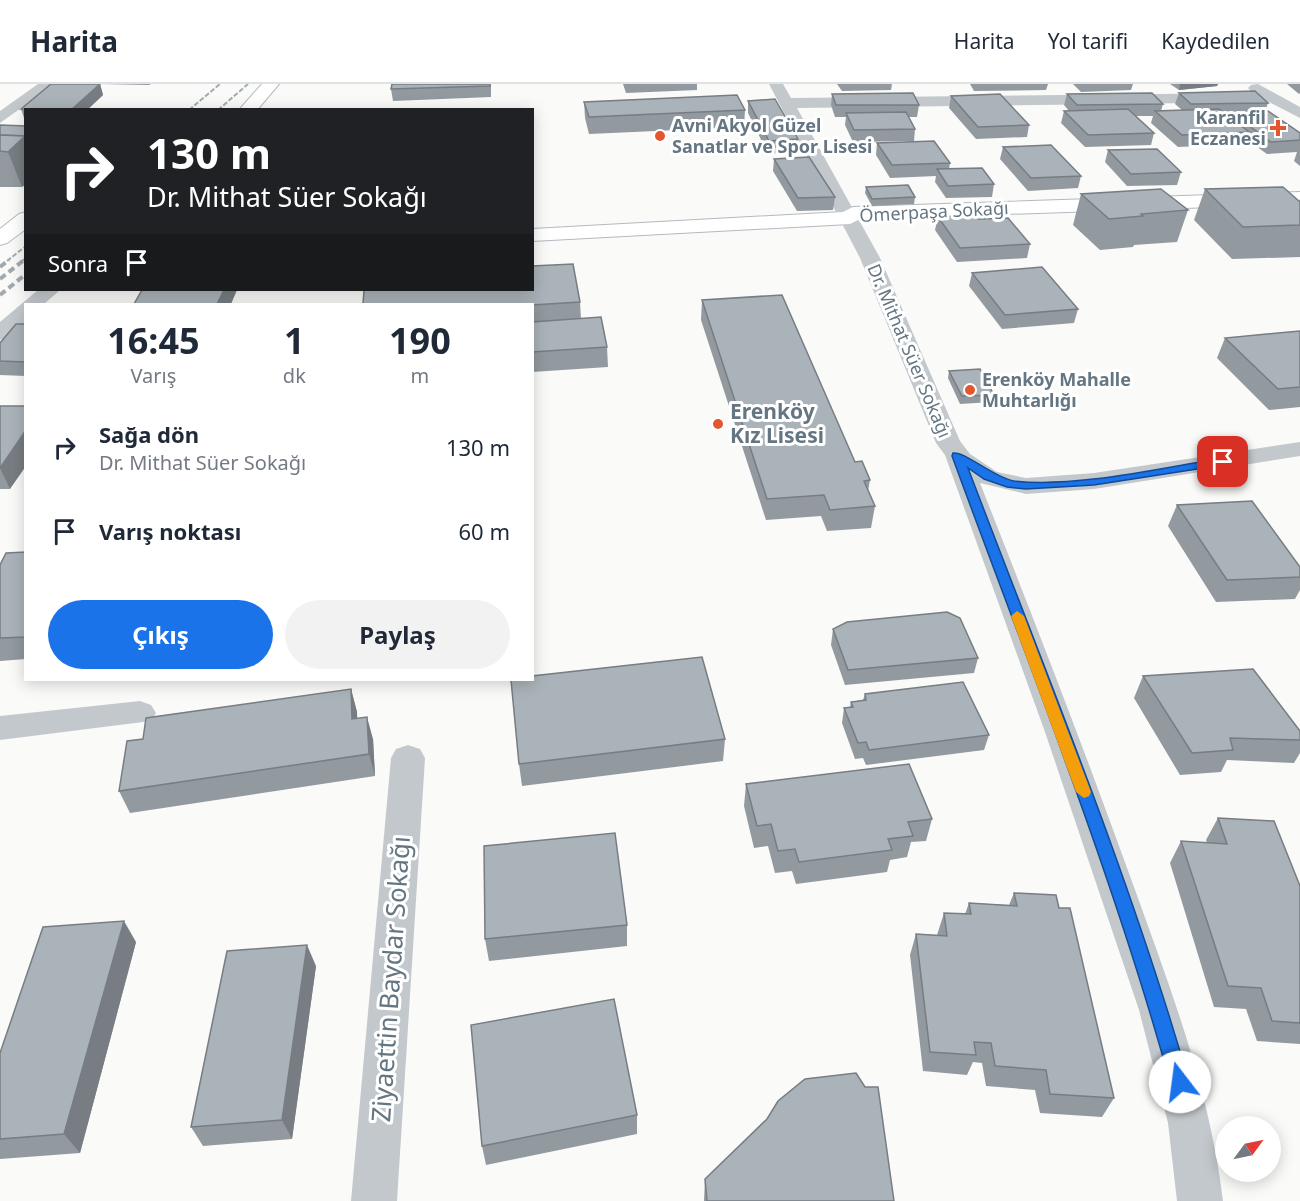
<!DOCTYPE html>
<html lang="tr">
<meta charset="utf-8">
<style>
:root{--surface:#fff;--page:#f2f2f3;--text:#1f2937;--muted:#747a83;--line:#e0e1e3;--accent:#1a73e8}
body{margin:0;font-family:"Noto Sans",sans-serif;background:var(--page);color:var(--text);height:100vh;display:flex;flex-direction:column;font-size:22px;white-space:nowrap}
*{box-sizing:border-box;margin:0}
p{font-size:20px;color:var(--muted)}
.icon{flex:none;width:33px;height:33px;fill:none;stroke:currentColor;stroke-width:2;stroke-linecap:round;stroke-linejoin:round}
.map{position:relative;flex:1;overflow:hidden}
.side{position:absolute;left:24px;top:219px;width:510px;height:378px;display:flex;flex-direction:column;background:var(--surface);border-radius:0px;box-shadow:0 3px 15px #0003}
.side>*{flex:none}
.guide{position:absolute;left:24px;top:24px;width:510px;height:183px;border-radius:0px;box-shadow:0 3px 15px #0003;background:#202124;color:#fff;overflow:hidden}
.needle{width:39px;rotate:57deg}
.tools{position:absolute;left:1215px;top:1032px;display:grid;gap:12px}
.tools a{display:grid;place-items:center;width:66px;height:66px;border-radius:50%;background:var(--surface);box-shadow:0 3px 15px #0003;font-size:30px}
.pin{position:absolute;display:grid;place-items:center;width:51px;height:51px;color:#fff;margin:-26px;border-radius:12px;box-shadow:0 3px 9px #0006}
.me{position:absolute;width:66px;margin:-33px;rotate:345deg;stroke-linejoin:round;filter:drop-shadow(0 0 4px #0008)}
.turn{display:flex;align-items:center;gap:21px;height:126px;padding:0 24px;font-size:27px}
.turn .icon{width:78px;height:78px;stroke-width:2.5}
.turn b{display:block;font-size:42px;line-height:51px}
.then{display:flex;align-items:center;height:57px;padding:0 24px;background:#0003;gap:12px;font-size:22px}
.eta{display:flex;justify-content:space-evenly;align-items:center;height:102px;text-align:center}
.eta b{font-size:36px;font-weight:700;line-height:42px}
.action{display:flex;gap:12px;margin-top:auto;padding:12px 24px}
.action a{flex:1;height:69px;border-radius:36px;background:var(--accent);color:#fff;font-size:24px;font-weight:700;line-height:69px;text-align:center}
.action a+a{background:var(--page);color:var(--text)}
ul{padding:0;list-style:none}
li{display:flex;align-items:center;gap:18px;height:84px;padding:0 24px}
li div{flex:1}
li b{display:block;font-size:22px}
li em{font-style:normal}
header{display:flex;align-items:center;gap:36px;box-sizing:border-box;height:84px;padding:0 30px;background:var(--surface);border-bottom:2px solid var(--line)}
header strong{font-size:28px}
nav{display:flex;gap:33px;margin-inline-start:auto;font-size:21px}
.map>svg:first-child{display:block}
</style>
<header>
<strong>Harita</strong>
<nav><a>Harita</a><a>Yol tarifi</a><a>Kaydedilen</a></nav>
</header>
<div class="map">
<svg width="1300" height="1117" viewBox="0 0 1300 1117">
<rect width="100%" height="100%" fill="#fafaf8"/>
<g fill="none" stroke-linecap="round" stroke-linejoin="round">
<defs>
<g id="secondary">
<path d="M 262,0 L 279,0 L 257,26 L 239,26 Z"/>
<path d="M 1300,108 L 1300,120 L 860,135 L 850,140 L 532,157 L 532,145 L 843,128 L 853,123 Z"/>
<path d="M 26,128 L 26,145 L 7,159 L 0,161 L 0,145 L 19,130 Z"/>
</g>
</defs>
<use href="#secondary" stroke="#b3babf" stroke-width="2"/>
<g fill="#c3c8cc" fill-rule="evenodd">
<path d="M 38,0 L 55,0 L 0,39 L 0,27 Z"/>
<path d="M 769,0 L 783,0 L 791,14 L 1253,9 L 1248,4 L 1251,1 L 1258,0 L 1300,23 L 1300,34 L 1269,18 L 797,24 L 880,174 L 960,357 L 970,370 L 997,388 L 1026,394 L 1094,389 L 1300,358 L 1300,372 L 1094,405 L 1026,410 L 980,399 C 1033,533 1085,667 1134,803 C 1171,906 1210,1007 1223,1117 L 1177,1117 L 1168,1039 L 1139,926 L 1045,648 L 945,371 L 936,359 L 860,174 Z"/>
<path d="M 38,206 L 60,206 L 44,220 L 26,220 L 26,238 L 8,254 L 0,256 L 0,238 Z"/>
<path d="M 140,617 L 151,621 L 156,629 L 151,637 L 0,656 L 0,632 Z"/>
<path d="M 408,661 L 420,665 L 425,674 L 397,1117 L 351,1117 L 391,674 L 396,665 Z"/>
</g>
<use href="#secondary" fill="#fff" fill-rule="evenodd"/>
<g stroke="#a2aab0" stroke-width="2" stroke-dasharray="5 2" stroke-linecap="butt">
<path d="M 189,26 L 220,0"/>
<path d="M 218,26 L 248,0"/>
<path d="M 7,177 L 26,162"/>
<path d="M 22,177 L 26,174"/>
</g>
<g stroke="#a2aab0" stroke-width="4" stroke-dasharray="7 4" stroke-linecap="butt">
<path d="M 0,183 L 9,176"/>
<path d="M 0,195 L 24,176"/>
<path d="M 0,211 L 26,190"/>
</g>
</g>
<g fill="#929a9f">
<path d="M 51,0 L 151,0 L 149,1 L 100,0 L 103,11 L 87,26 L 26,26 L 25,37 L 21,25 Z"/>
<path d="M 491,0 L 491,13 L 393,17 L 391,5 Z"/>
<path d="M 623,0 L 697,0 L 697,6 L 626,9 Z"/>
<path d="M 837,0 L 892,0 L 891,6 L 842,7 Z"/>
<path d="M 970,0 L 1048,0 L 1046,6 L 974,7 Z"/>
<path d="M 1073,0 L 1133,0 L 1131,6 L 1081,8 Z"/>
<path d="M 1170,0 L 1218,0 L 1217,2 L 1179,6 Z"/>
<path d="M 1287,0 L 1300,0 L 1300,9 L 1299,10 Z"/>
<path d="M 1179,9 L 1268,19 L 1265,27 L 1300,49 L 1300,82 L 1294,77 L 1297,68 L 1267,70 L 1246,55 L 1244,60 L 1178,63 L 1151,39 L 1153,32 L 1136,32 L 1154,49 L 1151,61 L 1085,63 L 1061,39 L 1064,27 L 1069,27 L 1064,21 L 1067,10 L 1163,20 L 1161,27 L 1182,26 L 1175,20 Z"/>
<path d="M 832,10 L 919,21 L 917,33 L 908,33 L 915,45 L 914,57 L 853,58 L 845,41 L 846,33 L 835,33 L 831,21 Z"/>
<path d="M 951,12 L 1029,41 L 1027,53 L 976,55 L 949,24 Z"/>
<path d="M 748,17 L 798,55 L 797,67 L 768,70 L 748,29 Z"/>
<path d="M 584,18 L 745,26 L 744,43 L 589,50 L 585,34 Z"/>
<path d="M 0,41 L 26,42 L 26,100 L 22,103 L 0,103 Z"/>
<path d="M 877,59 L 950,79 L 949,85 L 994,100 L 992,113 L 946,114 L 935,98 L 936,92 L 890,94 L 876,71 Z"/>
<path d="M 1003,63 L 1081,92 L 1078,104 L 1028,107 L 1000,75 Z"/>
<path d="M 1108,66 L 1181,88 L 1177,101 L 1127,102 L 1105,78 Z"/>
<path d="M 774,75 L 835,113 L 833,126 L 797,127 L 773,87 Z"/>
<path d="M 866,103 L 915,113 L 914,120 L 872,122 L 865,109 Z"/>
<path d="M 1205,105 L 1299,117 L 1300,115 L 1300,173 L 1232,175 L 1194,136 Z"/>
<path d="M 1081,110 L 1188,126 L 1177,158 L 1134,161 L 1133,163 L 1100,166 L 1073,141 Z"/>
<path d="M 938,133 L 978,135 L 1030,160 L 1027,174 L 957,178 L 935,146 Z"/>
<path d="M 972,189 L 1078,225 L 1074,239 L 1002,245 L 969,202 Z"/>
<path d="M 702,216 L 855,378 L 870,396 L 868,407 L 875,422 L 871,444 L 827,447 L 821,432 L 766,436 L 701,236 Z"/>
<path d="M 580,218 L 581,235 L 607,263 L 608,283 L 532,288 L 532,220 Z"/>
<path d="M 26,240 L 26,292 L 0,291 L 0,259 Z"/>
<path d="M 1300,247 L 1300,323 L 1269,326 L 1217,274 L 1225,254 Z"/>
<path d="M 949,287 L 994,311 L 992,318 L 960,320 L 948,294 Z"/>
<path d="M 0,322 L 10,405 L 0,405 Z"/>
<path d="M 1177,421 L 1300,483 L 1300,506 L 1295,515 L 1216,518 L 1168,442 Z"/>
<path d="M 26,468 L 26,575 L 0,577 L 0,481 Z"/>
<path d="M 833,545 L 978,574 L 974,589 L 845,601 L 831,561 Z"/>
<path d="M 1143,592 L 1300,647 L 1300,669 L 1294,679 L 1227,676 L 1221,688 L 1180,691 L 1134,614 Z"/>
<path d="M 351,605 L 357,628 L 357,634 L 373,655 L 375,692 L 130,729 L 119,707 L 143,655 Z"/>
<path d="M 865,610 L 989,651 L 984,666 L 866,681 L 863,674 L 855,675 L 842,639 L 844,624 L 850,623 L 851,618 L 863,616 Z"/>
<path d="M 725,655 L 723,677 L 522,702 L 519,680 Z"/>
<path d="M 746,700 L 932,735 L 926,757 L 911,758 L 907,773 L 890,776 L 887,788 L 796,800 L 792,787 L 775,789 L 768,762 L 754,764 L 744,722 Z"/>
<path d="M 1218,734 L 1300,802 L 1300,960 L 1257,957 L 1246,925 L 1214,923 L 1170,779 L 1181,757 L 1207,759 L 1206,756 Z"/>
<path d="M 1014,809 L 1114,1014 L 1102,1033 L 1040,1029 L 1035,1006 L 986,1002 L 982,979 L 973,978 L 967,991 L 923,987 L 910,871 L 916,850 L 937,851 L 944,829 L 965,830 L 969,819 L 1009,821 Z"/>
<path d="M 627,841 L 627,862 L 489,877 L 485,855 Z"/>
<path d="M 136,858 L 80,1069 L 0,1075 L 0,969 Z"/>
<path d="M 316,882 L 292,1055 L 203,1062 L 191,1043 Z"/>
<path d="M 637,1031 L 637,1050 L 486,1081 L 482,1062 Z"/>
<path d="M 705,1095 L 894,1117 L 704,1117 Z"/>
</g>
<g fill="#777d82">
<path d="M 100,0 L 103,11 L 87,26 L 71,26 Z"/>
<path d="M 1180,0 L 1218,0 L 1217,2 L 1179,6 Z"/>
<path d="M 25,52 L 26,100 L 22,103 L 8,68 Z"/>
<path d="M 224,206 L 237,206 L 231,220 L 217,220 Z"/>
<path d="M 26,346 L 26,382 L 10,405 L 0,384 Z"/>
<path d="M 351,605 L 357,628 L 358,657 L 352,635 Z"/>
<path d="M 367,633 L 373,655 L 375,692 L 369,670 Z"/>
<path d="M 124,837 L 136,858 L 80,1069 L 64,1050 Z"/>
<path d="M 307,861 L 316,882 L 292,1055 L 282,1036 Z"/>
</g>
<g fill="#aab3b9" stroke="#777d82" stroke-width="1.5">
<path d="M 51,0 L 100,0 L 71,26 L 21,25 Z"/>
<path d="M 392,0 L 490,0 L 490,2 L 391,5 Z"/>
<path d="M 1255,7 L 1268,19 L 1191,20 L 1179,9 Z"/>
<path d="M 913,9 L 919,21 L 836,21 L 832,10 Z"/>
<path d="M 1152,9 L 1163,20 L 1077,21 L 1067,10 Z"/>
<path d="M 1000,10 L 1029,41 L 978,43 L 951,12 Z"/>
<path d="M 737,11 L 745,26 L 589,33 L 584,18 Z"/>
<path d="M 775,15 L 798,55 L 769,57 L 748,17 Z"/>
<path d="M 1128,25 L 1154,49 L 1088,51 L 1064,27 Z"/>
<path d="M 1219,25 L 1249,48 L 1182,51 L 1155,27 Z"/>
<path d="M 1268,27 L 1300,49 L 1300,56 L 1271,58 L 1232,29 Z"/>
<path d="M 906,28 L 915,45 L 854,46 L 846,29 Z"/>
<path d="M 0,41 L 26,42 L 26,52 L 0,51 Z"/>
<path d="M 0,51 L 25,52 L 8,68 L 0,67 Z"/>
<path d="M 934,57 L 950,79 L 892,81 L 877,59 Z"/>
<path d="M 1051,61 L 1081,92 L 1031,94 L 1003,63 Z"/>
<path d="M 1157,65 L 1181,88 L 1131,90 L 1108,66 Z"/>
<path d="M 809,73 L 835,113 L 798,114 L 774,75 Z"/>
<path d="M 982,84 L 994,100 L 948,102 L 937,85 Z"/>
<path d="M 908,101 L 915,113 L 872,115 L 866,103 Z"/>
<path d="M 1283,103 L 1300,118 L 1300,141 L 1243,143 L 1205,105 Z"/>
<path d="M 1161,105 L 1188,126 L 1141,130 L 1143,132 L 1109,135 L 1081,110 Z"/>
<path d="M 975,131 L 978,135 L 1008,134 L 1030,160 L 960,164 L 938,133 Z"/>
<path d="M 573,180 L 580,218 L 532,221 L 363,220 L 364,206 L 532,206 L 532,182 Z"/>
<path d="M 1042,183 L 1078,225 L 1005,231 L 972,189 Z"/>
<path d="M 142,206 L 224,206 L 217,220 L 134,220 Z"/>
<path d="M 782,211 L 855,378 L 862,377 L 870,396 L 864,397 L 875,422 L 830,426 L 824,411 L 767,415 L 702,216 Z"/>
<path d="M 601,233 L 607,263 L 532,268 L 532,238 Z"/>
<path d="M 16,240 L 26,240 L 26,278 L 0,277 L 0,259 Z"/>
<path d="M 1300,247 L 1300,303 L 1278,305 L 1225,254 Z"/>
<path d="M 980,285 L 994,311 L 962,312 L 949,287 Z"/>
<path d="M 0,322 L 26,322 L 26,346 L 0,384 Z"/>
<path d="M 1252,417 L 1300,483 L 1300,493 L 1227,496 L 1177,421 Z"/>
<path d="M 26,468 L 26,553 L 0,554 L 0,481 L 6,469 Z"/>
<path d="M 947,528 L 960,534 L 978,574 L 848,586 L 833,545 L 847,538 Z"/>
<path d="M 702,573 L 725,655 L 519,680 L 511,596 L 532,596 L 532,592 Z"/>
<path d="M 1253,585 L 1300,647 L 1300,656 L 1230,654 L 1233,666 L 1192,669 L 1143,592 Z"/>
<path d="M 963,598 L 989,651 L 869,666 L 866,658 L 858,659 L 844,624 L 853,623 L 851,618 L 866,616 L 865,610 Z"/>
<path d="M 351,605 L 352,635 L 367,633 L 369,670 L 119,707 L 127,657 L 143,655 L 146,634 Z"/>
<path d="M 909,680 L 932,735 L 908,738 L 913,752 L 888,755 L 892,766 L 799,778 L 795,765 L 778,767 L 771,740 L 757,742 L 746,700 Z"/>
<path d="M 1218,734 L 1274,737 L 1300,802 L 1300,939 L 1272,937 L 1261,904 L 1228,902 L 1181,757 L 1227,760 Z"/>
<path d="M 615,749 L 627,841 L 485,855 L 484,762 Z"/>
<path d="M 1014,809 L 1056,811 L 1059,824 L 1070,824 L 1114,1014 L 1050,1010 L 1046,986 L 995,982 L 991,959 L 974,958 L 976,971 L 930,968 L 916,850 L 947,852 L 944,829 L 971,830 L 969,819 L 1017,822 Z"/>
<path d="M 124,837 L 64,1050 L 0,1055 L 0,969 L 43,843 Z"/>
<path d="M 307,861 L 282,1036 L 191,1043 L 227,867 Z"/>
<path d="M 614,915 L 637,1031 L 482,1062 L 471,941 Z"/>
<path d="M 856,989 L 865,1003 L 878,1003 L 894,1117 L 707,1117 L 705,1095 L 767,1035 L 778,1017 L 805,995 Z"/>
</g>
<path fill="#1a73e8" stroke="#114b97" stroke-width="1.5" d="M 953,369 C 965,367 994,394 1014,397 C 1075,404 1161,384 1223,374 L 1229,378 L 1223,381 L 1094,401 L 1026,405 L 1007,403 L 984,395 L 968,384 C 1045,587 1129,789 1189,998 L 1187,1004 L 1180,1007 L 1173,1004 L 1170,998 C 1111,785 1028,579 952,372 Z"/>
<path fill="#f59e0b" d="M 1017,527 L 1024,532 L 1091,708 L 1089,712 L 1084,714 L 1076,708 L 1011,532 Z"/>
<g fill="#e4572e" stroke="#fff" stroke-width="2">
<path d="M1275 35h6v6h6v6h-6v6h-6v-6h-6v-6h6z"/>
<circle cx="660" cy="52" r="6"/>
<circle cx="970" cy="306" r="6"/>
<circle cx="718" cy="340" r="6"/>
</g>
<g text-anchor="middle" stroke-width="6" stroke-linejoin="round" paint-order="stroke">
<g font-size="18" font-weight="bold" fill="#657683" stroke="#fff" text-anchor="start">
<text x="1266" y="40" text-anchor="end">Karanfil<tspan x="1266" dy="21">Eczanesi</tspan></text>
<text x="672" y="48">Avni Akyol Güzel<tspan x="672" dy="21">Sanatlar ve Spor Lisesi</tspan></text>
<text x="982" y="302">Erenköy Mahalle<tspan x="982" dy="21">Muhtarlığı</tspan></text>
</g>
<g font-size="18" fill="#657683" stroke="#fff">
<text transform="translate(934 128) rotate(-3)" y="6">Ömerpaşa Sokağı</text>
<text transform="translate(909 267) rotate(67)" y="6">Dr. Mithat Süer Sokağı</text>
</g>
<g font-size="21" font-weight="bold" fill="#657683" stroke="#fff" text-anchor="start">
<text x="730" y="335">Erenköy<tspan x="730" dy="24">Kız Lisesi</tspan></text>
</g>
<g font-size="26" fill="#657683" stroke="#fff">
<text transform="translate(391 895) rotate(-86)" y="9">Ziyaettin Baydar Sokağı</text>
</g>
</g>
</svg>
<div class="tools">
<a><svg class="needle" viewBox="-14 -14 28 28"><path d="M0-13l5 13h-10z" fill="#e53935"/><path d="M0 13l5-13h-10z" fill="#747a83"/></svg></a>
</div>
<div class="pin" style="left:1223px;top:378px;background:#d93025"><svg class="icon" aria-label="arrive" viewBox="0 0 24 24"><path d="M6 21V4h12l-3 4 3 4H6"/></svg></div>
<svg class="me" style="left:1180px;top:998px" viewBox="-20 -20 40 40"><circle r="19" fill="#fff"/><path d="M0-13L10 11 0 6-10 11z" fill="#1a73e8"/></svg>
<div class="guide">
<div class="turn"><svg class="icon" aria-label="right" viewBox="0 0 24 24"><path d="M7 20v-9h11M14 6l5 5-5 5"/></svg><div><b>130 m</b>Dr. Mithat Süer Sokağı</div></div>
<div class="then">Sonra<svg class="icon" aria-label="arrive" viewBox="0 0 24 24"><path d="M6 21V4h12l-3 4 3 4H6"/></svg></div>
</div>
<section class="side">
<div class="eta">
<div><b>16:45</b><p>Varış</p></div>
<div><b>1</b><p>dk</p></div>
<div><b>190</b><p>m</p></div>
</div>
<ul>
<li><svg class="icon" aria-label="right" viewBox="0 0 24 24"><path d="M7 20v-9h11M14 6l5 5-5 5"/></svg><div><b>Sağa dön</b><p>Dr. Mithat Süer Sokağı</p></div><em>130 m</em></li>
<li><svg class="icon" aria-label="arrive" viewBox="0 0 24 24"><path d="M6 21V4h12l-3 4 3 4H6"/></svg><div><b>Varış noktası</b></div><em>60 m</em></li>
</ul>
<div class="action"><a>Çıkış</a><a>Paylaş</a></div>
</section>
</div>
